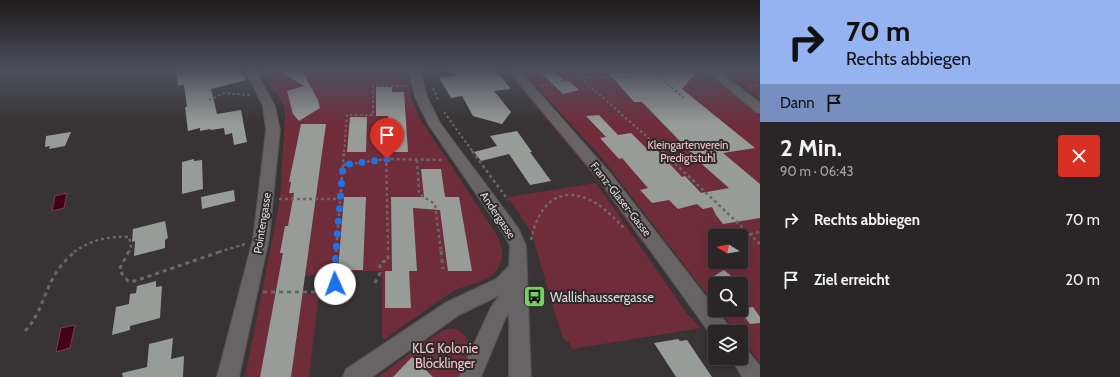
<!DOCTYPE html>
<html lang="de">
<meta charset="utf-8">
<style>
:root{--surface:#2a2627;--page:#363233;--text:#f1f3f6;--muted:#a5a5a7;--line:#464344}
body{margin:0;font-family:Cabin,sans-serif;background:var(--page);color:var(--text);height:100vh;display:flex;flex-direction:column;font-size:15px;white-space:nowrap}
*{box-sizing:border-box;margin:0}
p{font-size:13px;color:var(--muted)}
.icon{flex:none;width:22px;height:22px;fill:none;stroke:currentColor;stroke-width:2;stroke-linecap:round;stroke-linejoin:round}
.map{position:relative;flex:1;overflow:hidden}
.panel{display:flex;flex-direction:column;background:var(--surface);width:360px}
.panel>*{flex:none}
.guide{background:#95b2f1;color:#111;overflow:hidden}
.needle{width:26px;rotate:281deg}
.tools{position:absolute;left:708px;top:229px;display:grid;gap:8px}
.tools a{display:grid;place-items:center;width:40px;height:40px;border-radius:4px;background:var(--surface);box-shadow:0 2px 10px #0003,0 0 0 1px var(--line);font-size:20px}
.pin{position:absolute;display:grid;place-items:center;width:34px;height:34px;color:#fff;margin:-41px -17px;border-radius:50% 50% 50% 0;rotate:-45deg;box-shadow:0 0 4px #0007}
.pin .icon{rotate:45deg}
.me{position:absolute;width:44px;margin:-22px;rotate:358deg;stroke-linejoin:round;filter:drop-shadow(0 0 3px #0008)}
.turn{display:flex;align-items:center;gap:14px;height:84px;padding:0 20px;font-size:18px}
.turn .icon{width:52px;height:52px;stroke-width:2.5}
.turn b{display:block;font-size:28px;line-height:34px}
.then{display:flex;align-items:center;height:38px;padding:0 20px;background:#0003;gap:8px;font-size:15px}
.round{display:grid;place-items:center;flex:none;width:42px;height:42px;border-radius:4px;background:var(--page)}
.headline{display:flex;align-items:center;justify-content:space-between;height:68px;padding:0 20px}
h1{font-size:24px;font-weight:800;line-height:30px}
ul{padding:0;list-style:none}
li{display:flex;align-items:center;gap:12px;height:60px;padding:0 20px}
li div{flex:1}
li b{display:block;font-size:15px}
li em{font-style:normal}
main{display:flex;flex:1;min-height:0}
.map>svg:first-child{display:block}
</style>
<main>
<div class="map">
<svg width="760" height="377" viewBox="0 0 760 377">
<rect width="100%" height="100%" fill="#383334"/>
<g fill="#6f2d3c" fill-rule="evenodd">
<path d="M 264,71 L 406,71 L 411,98 L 421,120 L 496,234 C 503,246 505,259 496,271 C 485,284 466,284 452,292 C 429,307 406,324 384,340 L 382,337 L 382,271 L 317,271 L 316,275 L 304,276 L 302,294 L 319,293 L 309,377 L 245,377 L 280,200 L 285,116 L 284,106 L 276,92 L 274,92 L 269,83 L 271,82 Z"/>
<path d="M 522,71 L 704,71 L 760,116 L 760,363 L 741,338 L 741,332 L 736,332 L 719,310 L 741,310 L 741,284 L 715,284 L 715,305 L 602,158 ZM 715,236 L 741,236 L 741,262 L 715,262 Z"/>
<path d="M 723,71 L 760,71 L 760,99 Z"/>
<path d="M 513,79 L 515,79 L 602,182 L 645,242 L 642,243 L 600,183 Z"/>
<path d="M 596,183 L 688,315 L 701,328 L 572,349 L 569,342 L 563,339 L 531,232 L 508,197 Z"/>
<path d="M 454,328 C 479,339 468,358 459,377 L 378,377 L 428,340 L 444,330 Z"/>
</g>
<g fill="#450018" stroke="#734253">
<path d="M 67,193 L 64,208 L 52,211 L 55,196 Z"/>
<path d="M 75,325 L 70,348 L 56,352 L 61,328 Z"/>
</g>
<g fill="#989c98">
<path d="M 176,71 L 241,71 L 246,80 L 211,89 L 217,114 L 241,110 L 247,142 L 234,145 L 232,133 L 225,135 L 224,128 L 211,130 L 210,129 L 200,131 L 200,128 L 188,131 L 185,107 L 187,107 L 184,85 L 178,86 Z"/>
<path d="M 279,71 L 302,71 L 318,100 L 320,108 L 299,121 L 293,114 L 287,91 L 304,86 Z"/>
<path d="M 453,71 L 496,71 L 511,89 L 494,91 L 511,112 L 502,124 L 473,116 L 462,96 L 451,98 L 439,78 L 456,76 Z"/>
<path d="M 539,71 L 553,71 L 566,82 L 569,81 L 579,90 L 563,94 Z"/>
<path d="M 607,71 L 697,71 L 682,89 L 755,148 L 723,153 L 760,184 L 760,218 L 723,224 L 716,215 L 712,207 L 703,209 L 697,204 L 678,209 L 669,200 L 652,203 L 640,190 L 648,188 L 622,158 L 619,159 L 600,138 L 606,137 L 586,116 L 599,115 L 618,135 L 631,133 L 648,150 L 656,149 L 682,177 L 685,176 L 701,193 L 729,188 L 704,166 L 642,102 L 634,102 Z"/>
<path d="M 376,87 L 392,87 L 392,92 L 404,92 L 408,152 L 389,152 L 388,116 L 376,116 Z"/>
<path d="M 350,117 L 367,117 L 366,152 L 347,152 Z"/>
<path d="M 301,124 L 326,124 L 291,377 L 260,377 L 283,253 L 280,253 L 285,226 L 288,226 L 294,193 L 289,193 L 291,182 L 289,182 Z"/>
<path d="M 517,131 L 532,152 L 530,152 L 551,181 L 530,185 L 509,154 L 481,161 L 474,152 L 497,146 L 490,136 Z"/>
<path d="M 71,132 L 65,146 L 49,149 L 50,146 L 45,147 L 46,136 Z"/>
<path d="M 194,159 L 194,161 L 202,160 L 203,189 L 182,194 L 182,162 Z"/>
<path d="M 421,169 L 441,169 L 445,197 L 459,197 L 472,271 L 448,271 L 440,210 L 413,208 L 417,271 L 409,271 L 411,308 L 385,308 L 385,271 L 392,271 L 391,197 L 424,197 Z"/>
<path d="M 234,190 L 235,201 L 202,209 L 201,197 Z"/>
<path d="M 344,197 L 366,197 L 363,270 L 338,270 Z"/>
<path d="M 165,221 L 168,238 L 165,240 L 165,248 L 134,256 L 135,241 L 132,242 L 133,229 Z"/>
<path d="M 724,270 L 741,284 L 724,284 L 714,276 Z"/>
<path d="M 156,281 L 156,287 L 162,286 L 160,318 L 130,326 L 130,330 L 112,335 L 116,307 L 129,304 L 130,294 L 136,293 L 137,286 Z"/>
<path d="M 753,307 L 760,317 L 760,323 L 750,324 L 739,310 L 741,310 L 741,308 Z"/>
<path d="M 173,338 L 171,359 L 184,356 L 183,377 L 123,377 L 122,373 L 147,367 L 149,344 Z"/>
<path d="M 678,339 L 680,341 L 687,340 L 712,377 L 676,377 L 654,343 Z"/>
<path d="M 412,357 L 433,377 L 393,377 Z"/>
</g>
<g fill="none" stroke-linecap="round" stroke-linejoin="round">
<defs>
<g id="street">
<path d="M 246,71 L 256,71 L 275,106 L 280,130 L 269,239 L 239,377 L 217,377 L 253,239 L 266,130 L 263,106 Z"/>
<path d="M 409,71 L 420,71 L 427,97 L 440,123 L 518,228 L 526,246 L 531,377 L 509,377 L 509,313 L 505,319 L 481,377 L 459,377 L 491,307 L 500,295 L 459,315 L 372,377 L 343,377 L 346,369 L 445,303 L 496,279 L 509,266 L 510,246 L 505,236 L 428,124 L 415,97 Z"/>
<path d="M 509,71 L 520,71 L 611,174 L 728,325 L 731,332 L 715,332 L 714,339 L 601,182 Z"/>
<path d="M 707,71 L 719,71 L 760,103 L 760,113 L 756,112 Z"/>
<path d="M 741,348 L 748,351 L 760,366 L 760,377 L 742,377 L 731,358 L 741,358 Z"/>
</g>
</defs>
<use href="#street" stroke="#555152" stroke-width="2"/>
<g stroke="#6b6768" stroke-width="2" stroke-dasharray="2.5 2.5" stroke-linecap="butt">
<path d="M 573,71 L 664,152"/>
<path d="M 656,74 L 684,98"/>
<path d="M 541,86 L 580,77 L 627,77 L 673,71"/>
<path d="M 750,86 L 760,85"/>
<path d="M 433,88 L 438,100"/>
<path d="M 209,100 L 224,93 L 250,95"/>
<path d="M 444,112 L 473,152"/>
<path d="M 385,118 L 386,152"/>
<path d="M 344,152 L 347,115 L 373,115 L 373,86 L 407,86"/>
</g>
<g stroke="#6b6768" stroke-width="2.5" stroke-dasharray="3 3" stroke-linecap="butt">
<path d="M 386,151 L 388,252"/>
<path d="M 472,151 L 508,200"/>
<path d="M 662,151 L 760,244"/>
<path d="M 417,160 L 419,194 L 435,204 L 441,252"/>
<path d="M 343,165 L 387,159 L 444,160"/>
<path d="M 279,199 L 340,199"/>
<path d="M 750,234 L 760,232"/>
<path d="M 531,240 C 537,210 554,185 588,199 C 602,205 613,217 624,228"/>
<path d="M 74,252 C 91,240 108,236 129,237 L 131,246 L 129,252"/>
<path d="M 219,252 L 245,244"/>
<path d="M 336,252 L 344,151"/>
</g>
<g stroke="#6b6768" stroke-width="3" stroke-dasharray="4 4" stroke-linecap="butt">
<path d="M 129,251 L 119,270 L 128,281 L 135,281 L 222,251"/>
<path d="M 441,251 L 443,269"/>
<path d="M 335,283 L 334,275 L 336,251"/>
<path d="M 375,283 L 380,273 L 380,262 L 388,261 L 388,251"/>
<path d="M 263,292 L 335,292"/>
<path d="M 25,331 C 40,316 43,296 53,278 C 59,267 66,259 76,251"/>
</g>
<use href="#street" fill="#686364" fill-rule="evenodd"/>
</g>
<linearGradient id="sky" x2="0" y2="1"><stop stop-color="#1f1c1d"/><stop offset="0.57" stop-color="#4d505c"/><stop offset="1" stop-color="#4d505c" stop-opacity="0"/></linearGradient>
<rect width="760" height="124" fill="url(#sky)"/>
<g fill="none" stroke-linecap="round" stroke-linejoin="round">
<path stroke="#1a73e8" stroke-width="7" stroke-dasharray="0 12.6" d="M 335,284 L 334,275 L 343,165 L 387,159"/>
</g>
<defs>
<symbol id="bus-square" viewBox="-11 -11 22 22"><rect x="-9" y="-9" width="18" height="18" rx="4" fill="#71d25e" stroke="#2e292a"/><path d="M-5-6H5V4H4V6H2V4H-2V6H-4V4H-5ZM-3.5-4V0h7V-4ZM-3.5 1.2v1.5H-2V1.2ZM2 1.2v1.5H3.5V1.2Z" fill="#111"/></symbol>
</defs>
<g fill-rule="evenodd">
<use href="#bus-square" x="522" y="284" width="25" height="25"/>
</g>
<g text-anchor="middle" stroke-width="4" stroke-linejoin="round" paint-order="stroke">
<g font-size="11" fill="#fac5cd" stroke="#2e292a">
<text x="688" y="149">Kleingartenverein<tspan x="688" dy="13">Predigtstuhl</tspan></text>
</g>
<g font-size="11" fill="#dedbdc" stroke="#2e292a">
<text transform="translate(621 199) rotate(52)" y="4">Franz-Glaser-Gasse</text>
<text transform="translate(498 215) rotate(56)" y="4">Andergasse</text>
<text transform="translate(262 223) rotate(-81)" y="4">Pointengasse</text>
</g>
<g font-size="13" fill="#dedbdc" stroke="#2e292a" text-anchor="start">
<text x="550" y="302">Wallishaussergasse</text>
</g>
<g font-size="13" fill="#fac5cd" stroke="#2e292a">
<text x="445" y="353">KLG Kolonie<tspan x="445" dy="15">Blöcklinger</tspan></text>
</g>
</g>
</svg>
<div class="tools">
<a><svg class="needle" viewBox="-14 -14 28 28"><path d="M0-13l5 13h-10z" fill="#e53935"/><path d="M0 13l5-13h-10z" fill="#a5a5a7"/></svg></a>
<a><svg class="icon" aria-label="search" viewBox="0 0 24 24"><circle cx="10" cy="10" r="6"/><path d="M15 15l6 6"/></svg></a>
<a><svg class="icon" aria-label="layers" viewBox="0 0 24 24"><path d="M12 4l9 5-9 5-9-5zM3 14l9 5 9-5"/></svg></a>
</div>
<div class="pin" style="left:387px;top:159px;background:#d93025"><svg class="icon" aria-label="arrive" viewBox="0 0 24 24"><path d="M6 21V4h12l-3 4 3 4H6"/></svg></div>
<svg class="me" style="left:335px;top:284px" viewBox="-20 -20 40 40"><circle r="19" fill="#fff"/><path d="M0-13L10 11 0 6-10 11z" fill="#1a73e8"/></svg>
</div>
<section class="panel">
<div class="guide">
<div class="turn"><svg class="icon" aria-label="right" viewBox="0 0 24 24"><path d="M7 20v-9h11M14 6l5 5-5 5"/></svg><div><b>70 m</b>Rechts abbiegen</div></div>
<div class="then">Dann<svg class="icon" aria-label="arrive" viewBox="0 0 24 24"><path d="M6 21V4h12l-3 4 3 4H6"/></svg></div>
</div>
<div class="headline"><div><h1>2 Min.</h1><p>90 m · 06:43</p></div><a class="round" style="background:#d93025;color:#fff"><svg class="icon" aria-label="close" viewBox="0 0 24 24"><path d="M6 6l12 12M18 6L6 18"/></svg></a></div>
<ul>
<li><svg class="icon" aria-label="right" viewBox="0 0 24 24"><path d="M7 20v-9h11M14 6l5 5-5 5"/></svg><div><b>Rechts abbiegen</b></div><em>70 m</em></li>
<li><svg class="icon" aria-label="arrive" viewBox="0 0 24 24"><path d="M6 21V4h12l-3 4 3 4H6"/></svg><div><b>Ziel erreicht</b></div><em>20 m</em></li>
</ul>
</section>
</main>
